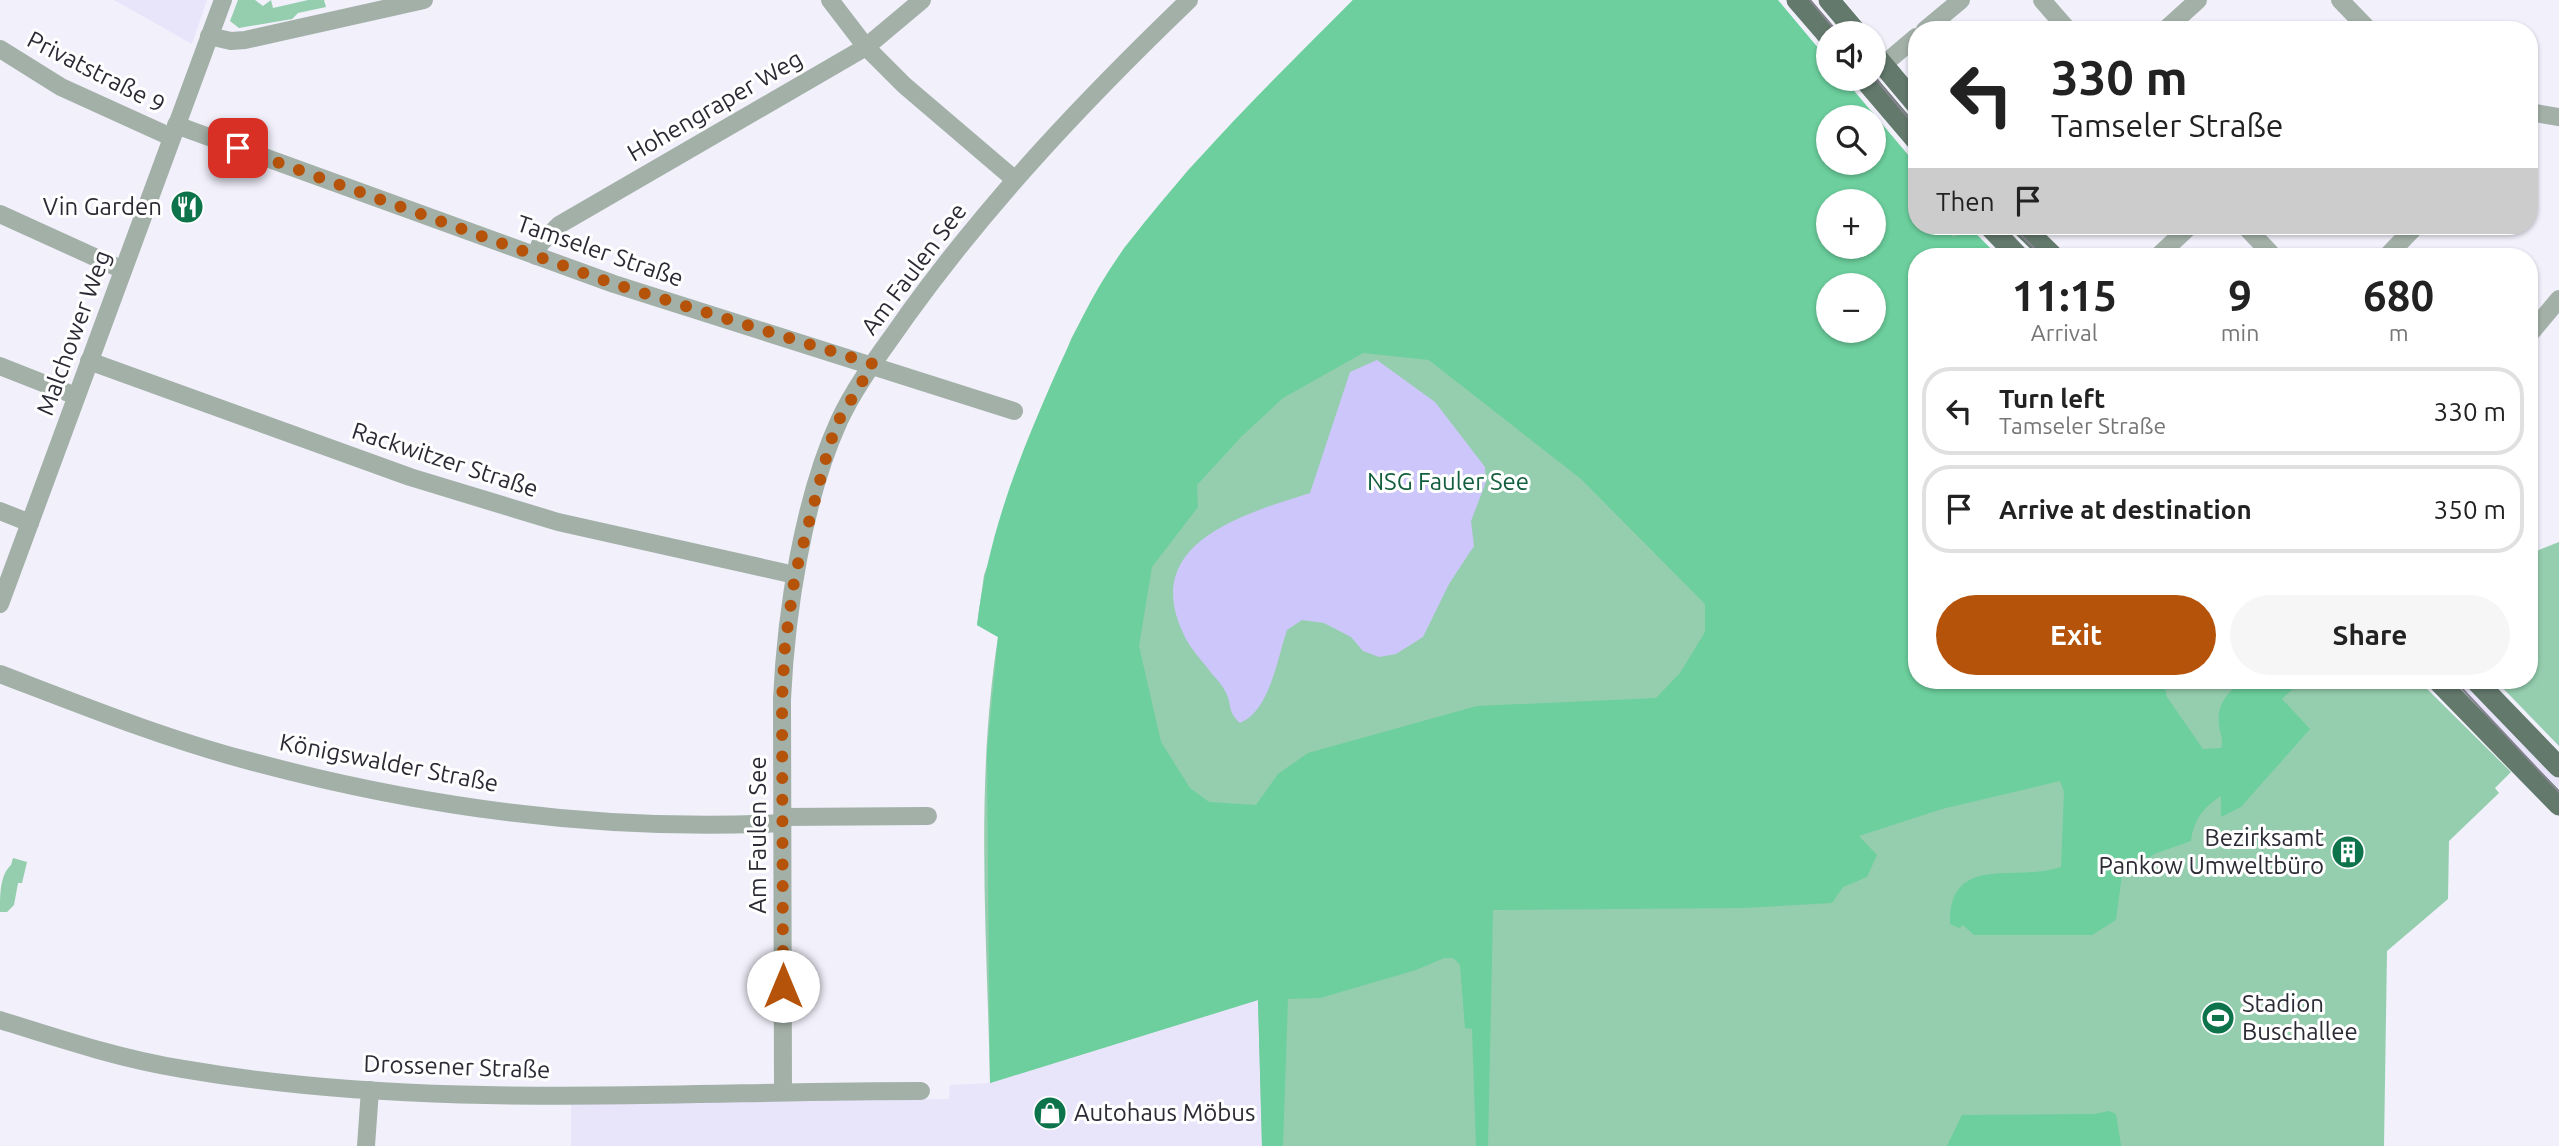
<!DOCTYPE html>
<meta charset="utf-8">
<style>
:root{--surface:#fff;--page:#f6f6f6;--text:#222;--muted:#767676;--line:#e0e0e0;--accent:#b45309}
body{margin:0;font-family:Ubuntu,sans-serif;background:var(--page);color:var(--text);height:100vh;display:flex;flex-direction:column;font-size:26px;white-space:nowrap}
*{box-sizing:border-box;margin:0}
p{font-size:23px;color:var(--muted)}
.icon{flex:none;width:38px;height:38px;fill:none;stroke:currentColor;stroke-width:2;stroke-linecap:round;stroke-linejoin:round}
.map{position:relative;flex:1;overflow:hidden}
.drawer{position:absolute;left:1908px;top:248px;width:630px;height:441px;display:flex;flex-direction:column;background:var(--surface);border-radius:28px;box-shadow:0 2px 5px #0004}
.drawer>*{flex:none}
.guide{position:absolute;left:1908px;top:21px;width:630px;height:214px;border-radius:28px;box-shadow:0 2px 5px #0004;background:#fff;color:var(--text);overflow:hidden}
.buttons{position:absolute;left:1816px;top:21px;display:grid;gap:14px}
.buttons a{display:grid;place-items:center;width:70px;height:70px;border-radius:50%;background:var(--surface);box-shadow:0 2px 5px #0004;font-size:35px}
.pin{position:absolute;display:grid;place-items:center;width:60px;height:60px;color:#fff;margin:-30px;border-radius:14px;box-shadow:0 4px 10px #0006}
.me{position:absolute;width:77px;margin:-38px;rotate:0deg;stroke-linejoin:round;filter:drop-shadow(0 0 5px #0008)}
.turn{display:flex;align-items:center;gap:24px;height:147px;padding:0 28px;font-size:32px}
.turn .icon{width:91px;height:91px;stroke-width:2.5}
.turn b{display:block;font-size:49px;line-height:60px}
.then{display:flex;align-items:center;height:66px;padding:0 28px;background:#0003;gap:14px;font-size:26px}
.eta{display:flex;justify-content:space-evenly;align-items:center;height:119px;text-align:center}
.eta b{font-size:42px;font-weight:700;line-height:49px}
.action{display:flex;gap:14px;margin-top:auto;padding:14px 28px}
.action a{flex:1;height:80px;border-radius:42px;background:var(--accent);color:#fff;font-size:28px;font-weight:700;line-height:80px;text-align:center}
.action a+a{background:var(--page);color:var(--text)}
ul{padding:0;list-style:none}
li{display:flex;align-items:center;gap:21px;height:88px;margin:0 14px 10px;padding:0 14px;border:4px solid var(--line);border-radius:28px}
li div{flex:1}
li b{display:block;font-size:26px}
li em{font-style:normal}
.map>svg:first-child{display:block}
</style>
<div class="map">
<svg width="2559" height="1146" viewBox="0 0 2559 1146">
<rect width="100%" height="100%" fill="#f1f0fb"/>
<g fill="#e8e5fb">
<path d="M 114,0 L 207,0 L 192,44 Z"/>
<path d="M 2457,681 L 2472,681 L 2502,720 L 2559,779 L 2559,789 L 2549,779 L 2546,782 L 2451,687 Z"/>
<path d="M 1258,1000 L 1262,1146 L 571,1146 L 571,1102 L 764,1098 L 949,1099 L 950,1085 L 990,1083 Z"/>
</g>
<g fill="#94ceae" fill-rule="evenodd">
<path d="M 238,0 L 255,0 L 263,6 L 271,0 L 273,8 L 308,0 L 324,0 L 326,7 L 298,13 L 292,19 L 239,28 L 230,21 Z"/>
<path d="M 1353,0 L 1777,0 L 1829,61 L 1829,79 L 1844,79 L 1916,164 L 1916,226 L 1968,226 L 1999,257 L 1916,257 L 1916,681 L 2419,681 L 2511,772 L 2495,788 L 2499,793 L 2449,841 L 2448,899 L 2387,951 L 2384,1146 L 1262,1146 L 1258,1000 L 990,1083 C 987,935 975,784 998,637 L 977,625 L 984,575 L 1071,339 L 1091,302 L 1124,248 L 1189,169 ZM 1829,117 L 1874,117 L 1874,163 L 1829,163 ZM 1829,201 L 1874,201 L 1874,247 L 1829,247 ZM 1829,285 L 1874,285 L 1874,331 L 1829,331 Z"/>
<path d="M 2559,542 L 2559,746 L 2496,681 L 2529,681 L 2529,554 Z"/>
<path d="M 13,858 L 27,862 L 22,883 L 18,883 L 14,905 L 7,912 L 0,912 C 0,894 0,875 11,865 Z"/>
</g>
<g fill="#6ccf9d" fill-rule="evenodd">
<path d="M 1353,0 L 1778,0 L 1829,61 L 1829,79 L 1844,79 L 1916,165 L 1916,226 L 1951,226 L 1952,237 L 1973,231 L 1999,257 L 1916,257 L 1916,681 L 2163,681 L 2167,697 L 2203,749 L 2221,748 C 2223,742 2222,738 2220,731 C 2215,707 2224,696 2242,681 L 2301,681 L 2282,699 L 2310,729 L 2241,807 L 2221,817 L 2221,796 C 2203,808 2194,819 2191,841 L 2154,854 L 2135,869 L 2122,874 L 2116,920 L 2092,935 L 1974,935 L 1963,925 L 1959,928 L 1950,924 C 1949,852 2015,883 2061,867 L 2064,792 L 2060,781 L 1942,809 L 1859,836 L 1877,855 L 1867,877 L 1843,887 L 1832,903 L 1744,908 L 1493,910 L 1488,1146 L 1476,1146 L 1472,1029 L 1465,1028 L 1460,965 L 1453,958 L 1444,958 L 1416,970 L 1320,998 L 1288,999 L 1283,1146 L 1262,1146 L 1258,1000 L 990,1083 L 987,752 L 998,637 L 977,625 C 988,536 1017,462 1052,382 C 1073,335 1095,287 1126,246 C 1194,157 1274,79 1353,0 ZM 1829,117 L 1874,117 L 1874,163 L 1829,163 ZM 1829,201 L 1874,201 L 1874,247 L 1829,247 ZM 1829,285 L 1874,285 L 1874,331 L 1829,331 ZM 1363,353 L 1429,360 L 1581,479 L 1705,604 L 1705,632 L 1680,673 L 1656,698 L 1477,706 L 1308,753 L 1278,774 L 1256,805 L 1209,802 L 1190,788 L 1161,742 L 1139,646 L 1152,567 L 1198,507 L 1197,485 L 1242,436 L 1283,398 Z"/>
<path d="M 2109,1111 L 2116,1114 L 2121,1146 L 1947,1146 L 1962,1115 L 2094,1114 Z"/>
</g>
<path fill="#cdc6fa" d="M 1377,360 L 1435,402 L 1485,467 L 1486,482 L 1471,521 L 1474,546 L 1449,584 L 1423,637 L 1396,654 L 1379,657 L 1363,651 L 1351,637 L 1324,623 L 1302,620 L 1287,630 C 1277,659 1270,711 1240,723 C 1226,710 1233,705 1225,691 C 1222,685 1217,679 1212,674 C 1203,661 1190,649 1184,635 C 1139,543 1244,514 1310,493 L 1350,372 Z"/>
<g fill="none" stroke-linecap="round" stroke-linejoin="round">
<g stroke="#a3b0a8" stroke-width="18">
<path d="M 830,0 L 866,47 L 904,85 L 1014,179"/>
<path d="M 2042,0 L 2068,30"/>
<path d="M 2340,0 L 2369,30"/>
<path d="M 1925,30 L 1961,0"/>
<path d="M 2165,30 L 2198,0"/>
<path d="M 209,36 L 231,41 L 245,40 L 424,0"/>
<path d="M 0,49 L 61,87 L 171,137"/>
<path d="M 1883,65 L 1916,37"/>
<path d="M 2529,112 L 2559,117"/>
<path d="M 176,125 L 614,284 L 1014,411"/>
<path d="M 0,214 L 123,270"/>
<path d="M 2245,226 L 2274,257"/>
<path d="M 536,256 L 540,244 L 559,225 L 866,47 L 922,0"/>
<path d="M 2157,257 L 2190,226"/>
<path d="M 2386,257 L 2416,226"/>
<path d="M 2529,335 L 2559,299"/>
<path d="M 89,361 L 410,477 L 558,522 L 795,575"/>
<path d="M 0,366 L 76,396"/>
<path d="M 0,511 L 30,523"/>
<path d="M 0,604 L 223,0"/>
<path d="M 0,674 C 81,705 163,738 246,760 C 419,807 603,832 783,823"/>
<path d="M 783,817 L 928,816"/>
<path d="M 0,1020 C 60,1039 121,1059 183,1069 C 426,1111 676,1091 921,1091"/>
<path d="M 783,1091 L 782,699 C 786,612 803,500 839,421 C 857,382 884,349 908,314 C 991,199 1087,98 1189,0"/>
<path d="M 366,1146 L 370,1090"/>
</g>
<g stroke="#63796c" stroke-width="21">
<path d="M 1797,0 L 1829,37"/>
<path d="M 1829,0 L 1857,33"/>
<path d="M 1874,54 L 1916,104"/>
<path d="M 1864,79 L 1916,140"/>
<path d="M 1989,226 L 2019,257"/>
<path d="M 2022,226 L 2054,257"/>
<path d="M 2438,681 L 2559,805"/>
<path d="M 2476,681 L 2559,767"/>
</g>
<g stroke="#83828d" stroke-width="2">
<path d="M 1810,0 L 1838,33"/>
<path d="M 1874,77 L 1916,127"/>
<path d="M 2012,226 L 2043,257"/>
<path d="M 2455,681 L 2559,792"/>
</g>
</g>
<g fill="none" stroke-linecap="round" stroke-linejoin="round">
<path stroke="#b45309" stroke-width="12" stroke-dasharray="0 21.6" d="M 238,148 L 614,284 L 873,364 L 840,418 L 830,443 L 795,575 L 785,645 L 782,699 L 783,986"/>
</g>
<defs>
<symbol id="restaurant-disc" viewBox="-11 -11 22 22"><circle r="9.5" fill="#0c734b" stroke="#fff"/><path d="M-5-6h1v4h1v-4h1v4h1v-4h1v5L-1.5 .5V6h-2V.5L-5-1ZM5-6V6H3V1.5H1.5Q1.5-4 5-6Z" fill="#fff"/></symbol>
<symbol id="building-disc" viewBox="-11 -11 22 22"><circle r="9.5" fill="#0c734b" stroke="#fff"/><path d="M-4-6H4V6H1V3H-1V6H-4ZM-2.5-4.3h1.7v1.8h-1.7ZM.8-4.3h1.7v1.8H.8ZM-2.5-1h1.7V.8h-1.7ZM.8-1h1.7V.8H.8Z" fill="#fff"/></symbol>
<symbol id="stadium-disc" viewBox="-11 -11 22 22"><circle r="9.5" fill="#0c734b" stroke="#fff"/><path d="M0-5a6.5 5 0 1 0 0 10a6.5 5 0 1 0 0-10ZM-3.5-1.8h7v3.6h-7Z" fill="#fff"/></symbol>
<symbol id="shop-disc" viewBox="-11 -11 22 22"><circle r="9.5" fill="#0c734b" stroke="#fff"/><path d="M-5-2.5h2.3a2.7 3.5 0 0 1 5.4 0H5L5.5 6h-11ZM-1.5-2.5h3a1.5 2.3 0 0 0-3 0Z" fill="#fff"/></symbol>
</defs>
<g fill-rule="evenodd">
<use href="#restaurant-disc" x="168" y="188" width="38" height="38"/>
<use href="#building-disc" x="2329" y="833" width="38" height="38"/>
<use href="#stadium-disc" x="2199" y="999" width="38" height="38"/>
<use href="#shop-disc" x="1031" y="1094" width="38" height="38"/>
</g>
<g text-anchor="middle" stroke-width="6" stroke-linejoin="round" paint-order="stroke">
<g font-size="24" fill="#2c2b35" stroke="#fff">
<text transform="translate(96 72) rotate(27)" y="8">Privatstraße 9</text>
<text transform="translate(715 106) rotate(-30)" y="8">Hohengraper Weg</text>
<text transform="translate(600 251) rotate(19)" y="8">Tamseler Straße</text>
<text transform="translate(914 269) rotate(-53)" y="8">Am Faulen See</text>
<text transform="translate(74 333) rotate(-70)" y="8">Malchower Weg</text>
<text transform="translate(445 460) rotate(18)" y="8">Rackwitzer Straße</text>
<text transform="translate(389 763) rotate(11)" y="8">Königswalder Straße</text>
<text transform="translate(758 835) rotate(-90)" y="8">Am Faulen See</text>
<text transform="translate(457 1067) rotate(2)" y="8">Drossener Straße</text>
</g>
<g font-size="24" fill="#2c2b35" stroke="#fff" text-anchor="end">
<text x="162" y="215">Vin Garden</text>
<text x="2324" y="846">Bezirksamt<tspan x="2324" dy="28">Pankow Umweltbüro</tspan></text>
<text x="2242" y="1012" text-anchor="start">Stadion<tspan x="2242" dy="28">Buschallee</tspan></text>
<text x="1074" y="1121" text-anchor="start">Autohaus Möbus</text>
</g>
<g font-size="24" fill="#125e3e" stroke="#fff">
<text x="1448" y="490">NSG Fauler See</text>
</g>
</g>
</svg>
<div class="buttons">
<a><svg class="icon" aria-label="sound" viewBox="0 0 24 24"><path d="M4 9h4l5-4v14l-5-4H4zM17 9q2 3 0 6"/></svg></a>
<a><svg class="icon" aria-label="search" viewBox="0 0 24 24"><circle cx="10" cy="10" r="6"/><path d="M15 15l6 6"/></svg></a>
<a>+</a>
<a>−</a>
</div>
<div class="pin" style="left:238px;top:148px;background:#d93025"><svg class="icon" aria-label="arrive" viewBox="0 0 24 24"><path d="M6 21V4h12l-3 4 3 4H6"/></svg></div>
<svg class="me" style="left:783px;top:986px" viewBox="-20 -20 40 40"><circle r="19" fill="#fff"/><path d="M0-13L10 11 0 6-10 11z" fill="#b45309"/></svg>
<div class="guide">
<div class="turn"><svg class="icon" aria-label="left" viewBox="0 0 24 24"><path d="M17 20v-9H6M10 6l-5 5 5 5"/></svg><div><b>330 m</b>Tamseler Straße</div></div>
<div class="then">Then<svg class="icon" aria-label="arrive" viewBox="0 0 24 24"><path d="M6 21V4h12l-3 4 3 4H6"/></svg></div>
</div>
<section class="drawer">
<div class="eta">
<div><b>11:15</b><p>Arrival</p></div>
<div><b>9</b><p>min</p></div>
<div><b>680</b><p>m</p></div>
</div>
<ul>
<li><svg class="icon" aria-label="left" viewBox="0 0 24 24"><path d="M17 20v-9H6M10 6l-5 5 5 5"/></svg><div><b>Turn left</b><p>Tamseler Straße</p></div><em>330 m</em></li>
<li><svg class="icon" aria-label="arrive" viewBox="0 0 24 24"><path d="M6 21V4h12l-3 4 3 4H6"/></svg><div><b>Arrive at destination</b></div><em>350 m</em></li>
</ul>
<div class="action"><a>Exit</a><a>Share</a></div>
</section>
</div>
